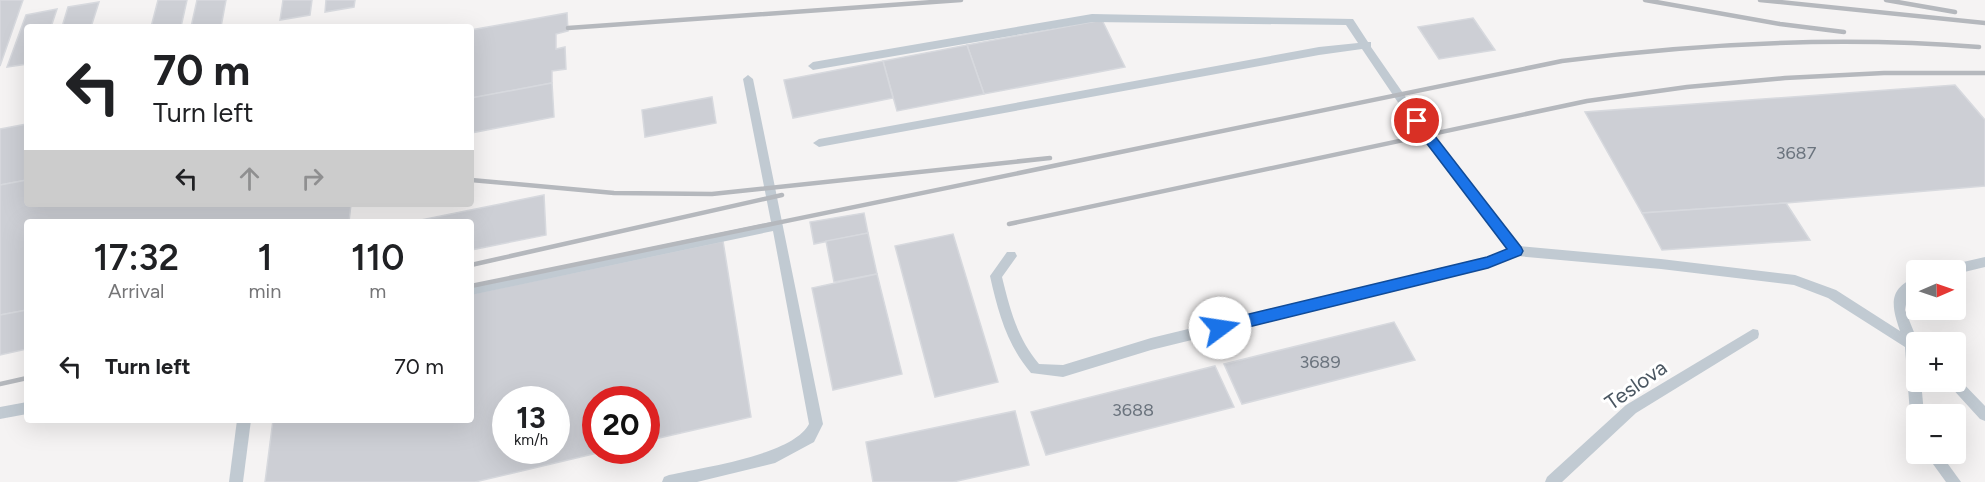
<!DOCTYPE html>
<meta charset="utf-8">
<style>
:root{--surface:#fff;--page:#f2f2f2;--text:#202124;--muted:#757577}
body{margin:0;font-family:Figtree,sans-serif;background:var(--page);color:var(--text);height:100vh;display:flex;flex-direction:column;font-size:22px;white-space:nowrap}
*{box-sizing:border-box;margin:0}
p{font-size:20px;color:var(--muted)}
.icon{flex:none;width:33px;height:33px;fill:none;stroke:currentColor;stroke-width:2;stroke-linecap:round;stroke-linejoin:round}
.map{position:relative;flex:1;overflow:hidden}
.details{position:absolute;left:24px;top:219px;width:450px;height:204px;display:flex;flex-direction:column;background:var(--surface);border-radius:6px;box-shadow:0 6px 24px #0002}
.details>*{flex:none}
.banner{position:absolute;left:24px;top:24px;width:450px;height:183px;border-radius:6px;box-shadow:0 6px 24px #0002;background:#fff;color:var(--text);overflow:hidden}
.needle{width:39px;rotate:88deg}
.controls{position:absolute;left:1906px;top:260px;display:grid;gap:12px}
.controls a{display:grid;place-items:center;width:60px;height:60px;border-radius:6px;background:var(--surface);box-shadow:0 6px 24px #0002;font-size:30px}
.speed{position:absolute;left:492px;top:386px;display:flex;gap:12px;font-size:30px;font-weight:700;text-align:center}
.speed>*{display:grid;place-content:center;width:78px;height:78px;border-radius:50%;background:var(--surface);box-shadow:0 6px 24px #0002;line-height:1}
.speed small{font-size:15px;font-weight:400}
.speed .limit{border:9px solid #d22;background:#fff;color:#111}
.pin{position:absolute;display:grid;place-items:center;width:51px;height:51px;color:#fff;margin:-26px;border:3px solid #fff;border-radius:50%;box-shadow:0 2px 6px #0007}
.me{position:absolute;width:66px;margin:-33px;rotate:76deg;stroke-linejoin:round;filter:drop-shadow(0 0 4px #0008)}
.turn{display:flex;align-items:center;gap:21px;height:126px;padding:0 30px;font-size:27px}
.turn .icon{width:78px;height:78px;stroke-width:2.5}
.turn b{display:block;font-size:42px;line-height:51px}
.lanes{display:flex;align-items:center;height:57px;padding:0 30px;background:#0003;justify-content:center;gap:30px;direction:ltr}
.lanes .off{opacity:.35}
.eta{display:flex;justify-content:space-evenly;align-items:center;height:102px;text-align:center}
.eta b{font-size:36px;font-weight:600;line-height:42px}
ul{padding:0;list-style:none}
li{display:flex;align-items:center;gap:18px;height:90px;padding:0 30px}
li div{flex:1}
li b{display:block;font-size:22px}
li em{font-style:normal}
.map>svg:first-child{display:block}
</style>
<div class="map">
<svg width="1985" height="482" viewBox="0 0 1985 482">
<rect width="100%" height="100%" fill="#f5f3f3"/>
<g fill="#cdcfd5" stroke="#d7d9de" stroke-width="1.5" fill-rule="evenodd">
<path d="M 0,0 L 23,0 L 0,66 Z"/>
<path d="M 158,0 L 187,0 L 181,27 L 151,27 Z"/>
<path d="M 197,0 L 226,0 L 221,27 L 191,27 Z"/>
<path d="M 283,0 L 312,0 L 310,15 L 280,20 Z"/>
<path d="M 326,0 L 355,0 L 354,7 L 325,12 Z"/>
<path d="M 99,2 L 91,27 L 62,27 L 68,7 Z"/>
<path d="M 57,9 L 51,27 L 27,27 L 27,64 L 7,67 L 26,15 Z"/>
<path d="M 567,13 L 568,31 L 556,34 L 556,49 L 565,47 L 566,69 L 552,71 L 552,83 L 471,98 L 471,30 Z"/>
<path d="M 1473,18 L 1495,50 L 1439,59 L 1418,27 Z"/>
<path d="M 1102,20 L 1125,67 L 984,94 L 967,45 Z"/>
<path d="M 967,45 L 984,94 L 897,111 L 883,61 Z"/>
<path d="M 883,61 L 893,98 L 793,118 L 784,80 Z"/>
<path d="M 552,83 L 554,117 L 471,133 L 471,98 Z"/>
<path d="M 1955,85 L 1985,120 L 1985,186 L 1786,203 L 1642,213 L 1585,112 Z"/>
<path d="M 712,97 L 716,123 L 645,137 L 642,110 Z"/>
<path d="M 27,124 L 27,180 L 0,185 L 0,129 Z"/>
<path d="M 27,180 L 27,204 L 351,204 L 349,222 L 27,222 L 27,310 L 0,315 L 0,185 Z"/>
<path d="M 544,195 L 546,235 L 471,250 L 471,222 L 411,222 Z"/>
<path d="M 1786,203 L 1810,240 L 1662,250 L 1642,213 Z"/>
<path d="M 864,213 L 868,233 L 814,244 L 810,222 Z"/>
<path d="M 868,233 L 877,274 L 834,282 L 826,241 Z"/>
<path d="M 953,234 L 998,382 L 935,397 L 895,246 Z"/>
<path d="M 723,241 L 751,417 L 646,441 L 646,399 L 596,399 L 596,450 L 610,450 L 475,482 L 265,482 L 273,420 L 471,420 L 471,294 ZM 506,399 L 556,399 L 556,450 L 506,450 Z"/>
<path d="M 877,274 L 902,374 L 833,390 L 812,288 Z"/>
<path d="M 27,310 L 27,349 L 0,355 L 0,315 Z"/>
<path d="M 1394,322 L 1415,360 L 1242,404 L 1224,364 Z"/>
<path d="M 1215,366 L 1234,407 L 1046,455 L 1031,412 Z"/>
<path d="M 1015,411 L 1029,465 L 953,482 L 873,482 L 866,442 Z"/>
</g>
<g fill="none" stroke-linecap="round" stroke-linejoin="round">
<g fill="#c1cad2" fill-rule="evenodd">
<path d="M 1092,14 L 1353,19 L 1368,42 L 1371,42 L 1371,47 L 1430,132 L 1519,246 L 1661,259 L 1795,275 L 1836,290 L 1900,331 C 1891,305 1888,288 1917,277 L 1917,288 L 1908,294 L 1905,310 L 1918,342 L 1917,381 L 1921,381 L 1924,414 L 1917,414 L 1917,420 L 1912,418 L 1910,414 L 1905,347 L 1828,298 L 1794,285 L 1661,269 L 1517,256 L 1488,267 L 1151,350 L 1063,377 L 1031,373 C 1007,345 998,312 990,276 L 1007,252 L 1015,252 L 1017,256 L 1002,277 C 1010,309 1017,338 1039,364 L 1063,365 L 1151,338 L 1487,257 L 1508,249 L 1422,138 L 1362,49 L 1319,55 L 819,147 L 813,143 L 819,139 L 1319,47 L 1358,43 L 1346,25 L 1092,22 L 813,70 L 808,66 L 813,62 Z"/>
<path d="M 748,75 L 753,79 L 823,424 L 814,442 L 775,463 L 697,482 L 662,482 L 664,477 L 669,475 C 704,467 793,455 809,424 L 773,231 L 471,295 L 471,285 L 771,222 L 743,79 Z"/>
<path d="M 1985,257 L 1985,267 L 1956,274 L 1956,270 L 1944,270 L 1946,266 L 1950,265 Z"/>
<path d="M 1753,329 L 1758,330 L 1759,334 L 1758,338 L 1636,413 L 1562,482 L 1545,482 L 1547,477 L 1626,405 Z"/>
<path d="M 1956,376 L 1985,406 L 1985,421 L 1980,419 L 1949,385 L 1947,381 L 1956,381 Z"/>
<path d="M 27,402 L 27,414 L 0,419 L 0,407 Z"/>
<path d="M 237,420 L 251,420 L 243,482 L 229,482 Z"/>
<path d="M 1925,453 L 1940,453 L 1961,482 L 1946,482 Z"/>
</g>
<g stroke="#b5b8bd" stroke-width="4.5">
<path d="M 1645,0 L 1780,24 L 1844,32"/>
<path d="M 1760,0 L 1985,23"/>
<path d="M 1886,0 L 1955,12"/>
<path d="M 568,28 L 961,0"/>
<path d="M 471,180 L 614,193 L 712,194 L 1050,158"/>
<path d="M 1009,224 L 1587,101 L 1687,87 L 1785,78 L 1884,73 L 1985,73"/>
<path d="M 471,265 L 782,195"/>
<path d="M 471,286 L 1562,61 C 1701,43 1839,36 1979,47"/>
<path d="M 0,384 L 27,378"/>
</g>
</g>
<path fill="#1a73e8" stroke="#114b97" stroke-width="1.5" d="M 1417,116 L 1421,118 L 1521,247 L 1523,251 L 1521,255 L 1488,268 L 1220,334 L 1215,332 L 1213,328 L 1215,323 L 1220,321 L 1487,257 L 1507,249 L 1412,124 L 1410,121 Z"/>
<g text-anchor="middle" stroke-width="6" stroke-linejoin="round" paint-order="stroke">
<g font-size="18" fill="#6b747e">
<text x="1796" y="159">3687</text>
<text x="1320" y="368">3689</text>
<text x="1133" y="416">3688</text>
</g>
<g font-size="21" fill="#4a5661" stroke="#fff">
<text transform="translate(1636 385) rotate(-35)" y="7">Teslova</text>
</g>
</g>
</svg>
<div class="controls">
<a><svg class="needle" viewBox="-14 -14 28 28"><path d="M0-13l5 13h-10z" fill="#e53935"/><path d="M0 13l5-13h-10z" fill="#757577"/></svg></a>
<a>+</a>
<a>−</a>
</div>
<div class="speed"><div>13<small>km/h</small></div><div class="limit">20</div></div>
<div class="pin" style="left:1417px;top:121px;background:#d93025"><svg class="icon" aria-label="arrive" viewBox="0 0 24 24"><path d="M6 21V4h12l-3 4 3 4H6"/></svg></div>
<svg class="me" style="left:1220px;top:328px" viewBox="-20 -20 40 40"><circle r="19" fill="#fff"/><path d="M0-13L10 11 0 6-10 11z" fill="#1a73e8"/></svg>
<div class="banner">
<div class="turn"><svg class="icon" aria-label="left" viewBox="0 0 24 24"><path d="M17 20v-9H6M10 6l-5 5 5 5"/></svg><div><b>70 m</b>Turn left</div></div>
<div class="lanes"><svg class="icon" aria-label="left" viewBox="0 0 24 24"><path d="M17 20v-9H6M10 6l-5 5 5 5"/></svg><svg class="icon off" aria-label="ahead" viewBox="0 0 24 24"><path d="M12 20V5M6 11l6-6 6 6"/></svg><svg class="icon off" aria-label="right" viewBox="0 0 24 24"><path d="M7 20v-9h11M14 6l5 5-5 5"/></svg></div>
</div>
<section class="details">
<div class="eta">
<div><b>17:32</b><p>Arrival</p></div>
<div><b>1</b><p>min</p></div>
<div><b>110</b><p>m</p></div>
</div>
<ul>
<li><svg class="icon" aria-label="left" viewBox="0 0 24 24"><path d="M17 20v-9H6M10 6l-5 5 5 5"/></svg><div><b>Turn left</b></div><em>70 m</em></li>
</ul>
</section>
</div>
